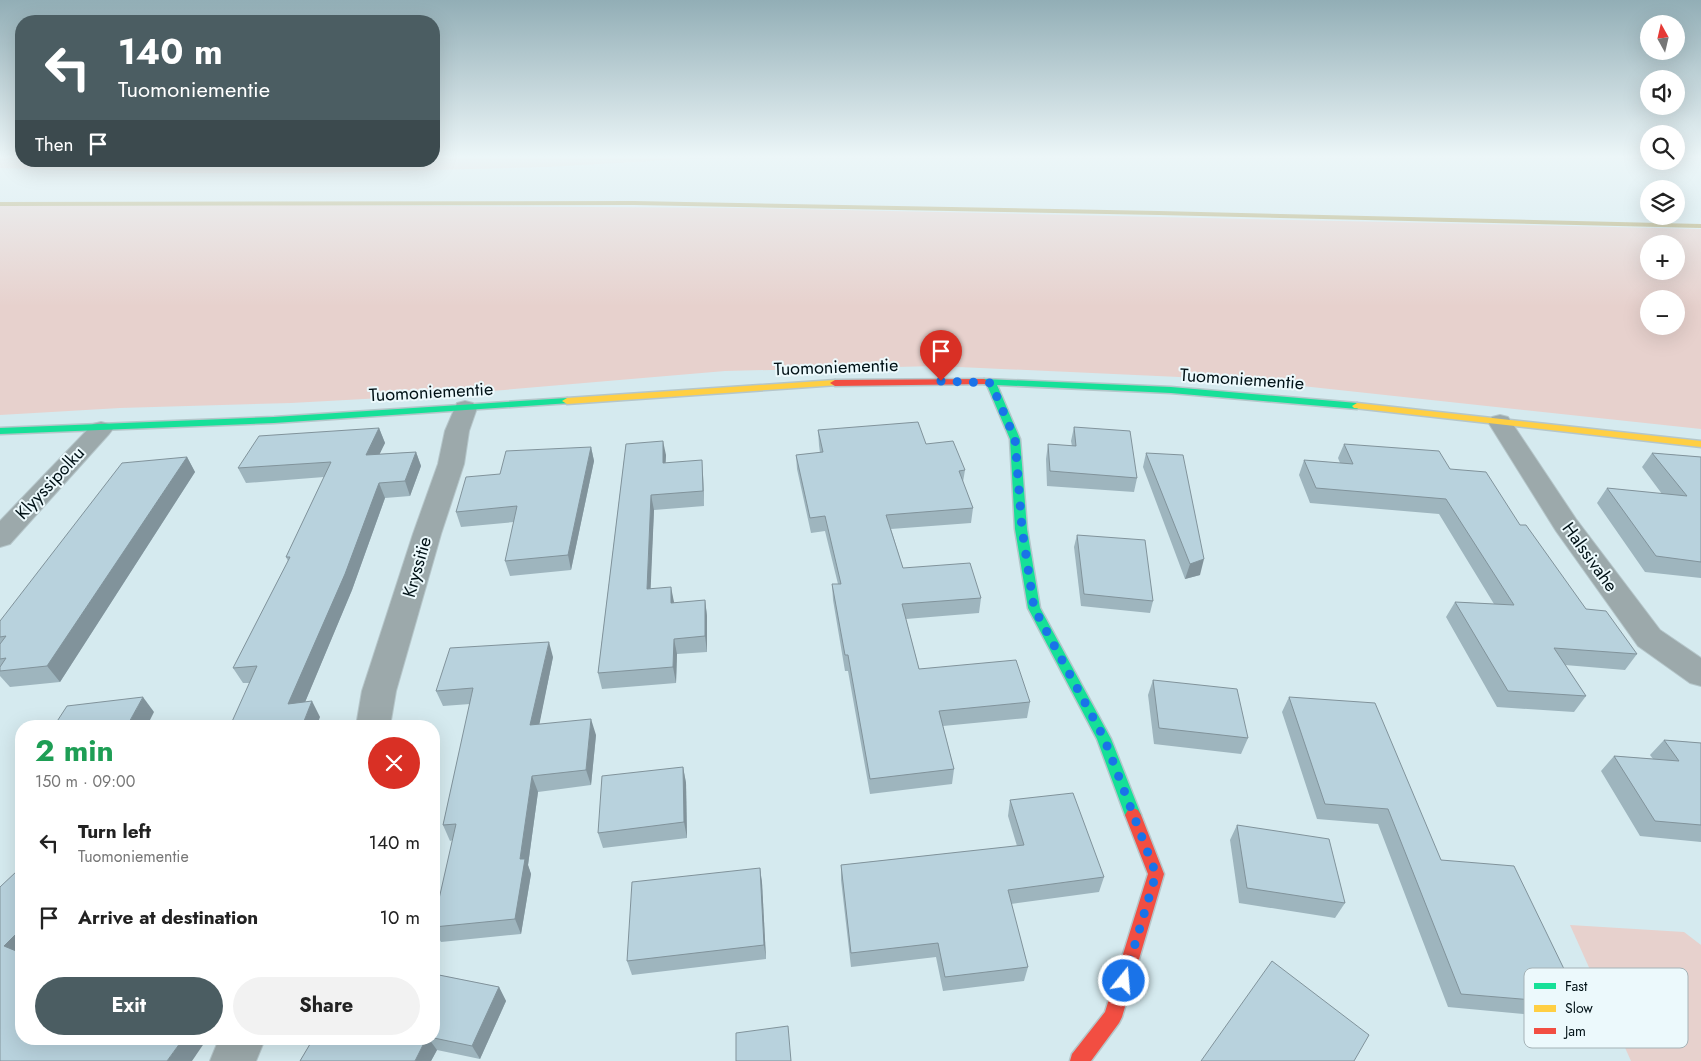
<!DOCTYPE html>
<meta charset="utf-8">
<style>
:root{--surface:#fff;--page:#f2f2f2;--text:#222;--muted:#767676;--accent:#4b5d62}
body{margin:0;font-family:Jost,sans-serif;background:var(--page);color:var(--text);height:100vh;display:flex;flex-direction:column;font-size:19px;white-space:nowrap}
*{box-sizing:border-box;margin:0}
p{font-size:16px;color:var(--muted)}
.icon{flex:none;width:28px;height:28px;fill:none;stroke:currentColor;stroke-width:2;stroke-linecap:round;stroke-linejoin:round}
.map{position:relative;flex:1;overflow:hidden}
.drawer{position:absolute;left:15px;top:720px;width:425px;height:325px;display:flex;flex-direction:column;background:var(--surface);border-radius:20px;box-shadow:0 5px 20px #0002}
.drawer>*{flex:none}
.hud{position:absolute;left:15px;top:15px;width:425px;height:152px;border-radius:20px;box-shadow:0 5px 20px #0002;background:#4b5d62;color:#fff;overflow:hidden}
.needle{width:32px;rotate:352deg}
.fabs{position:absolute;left:1640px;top:15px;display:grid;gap:10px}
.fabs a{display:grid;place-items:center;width:45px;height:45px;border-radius:50%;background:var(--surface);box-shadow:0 5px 20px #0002;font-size:25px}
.pin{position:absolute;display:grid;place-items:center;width:42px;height:42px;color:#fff;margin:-51px -21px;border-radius:50% 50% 50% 0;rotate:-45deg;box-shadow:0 0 5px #0007}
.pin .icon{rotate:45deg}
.me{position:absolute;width:55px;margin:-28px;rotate:17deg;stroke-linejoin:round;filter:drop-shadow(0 0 4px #0008)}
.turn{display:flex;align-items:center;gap:18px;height:105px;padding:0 20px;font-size:22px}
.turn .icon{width:65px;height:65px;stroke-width:2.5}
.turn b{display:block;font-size:35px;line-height:42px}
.then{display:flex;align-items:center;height:48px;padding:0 20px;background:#0003;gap:10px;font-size:19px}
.round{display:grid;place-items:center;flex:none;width:52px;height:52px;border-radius:26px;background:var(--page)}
.summary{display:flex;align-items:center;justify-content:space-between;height:85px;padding:0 20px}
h1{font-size:30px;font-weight:700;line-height:38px;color:#1e9e55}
.button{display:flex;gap:10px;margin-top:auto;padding:10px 20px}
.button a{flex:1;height:58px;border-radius:30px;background:var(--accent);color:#fff;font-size:20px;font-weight:700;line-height:58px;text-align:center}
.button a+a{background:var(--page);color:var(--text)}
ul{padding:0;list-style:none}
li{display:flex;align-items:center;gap:15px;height:75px;padding:0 20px}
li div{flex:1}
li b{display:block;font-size:19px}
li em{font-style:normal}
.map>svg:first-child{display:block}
</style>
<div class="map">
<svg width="1701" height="1061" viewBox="0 0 1701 1061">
<rect width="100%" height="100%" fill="#d5eaef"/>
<g fill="#e7d1cd" fill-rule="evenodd">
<path d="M 0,158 L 21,158 L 21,161 L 434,161 L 434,158 L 702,158 L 547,167 L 316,173 L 189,173 L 0,168 Z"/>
<path d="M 297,205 L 754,208 L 1701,229 L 1701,429 L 1302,386 L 1179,377 L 937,366 L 725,371 L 456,394 L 291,403 L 120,408 L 0,415 L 0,206 ZM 1649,244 L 1676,244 L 1676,271 L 1649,271 ZM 1649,299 L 1676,299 L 1676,326 L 1649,326 Z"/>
<path d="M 1570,925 L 1684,932 L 1701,945 L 1701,1061 L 1631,1061 Z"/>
</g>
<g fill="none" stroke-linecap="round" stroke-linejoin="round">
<path fill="#b1a66c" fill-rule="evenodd" d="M 634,201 L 1159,211 L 1701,224 L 1701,228 L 1159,215 L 634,205 L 0,206 L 0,202 Z"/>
<defs>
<g id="street">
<path d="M 465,401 L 473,403 L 477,408 L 469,431 L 464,464 L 441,534 L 396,691 L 390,726 L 356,726 L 362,691 L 413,534 L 438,464 L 445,431 L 457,403 Z"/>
<path d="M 1500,415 L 1508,417 L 1576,519 L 1660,630 L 1701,658 L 1701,686 L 1690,683 L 1638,646 L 1556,531 L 1488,422 L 1492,417 Z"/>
<path d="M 101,422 L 109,424 L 113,429 L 109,434 L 10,544 L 0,547 L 0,521 L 93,424 Z"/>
<path d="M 219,1039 L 265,1039 L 256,1061 L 210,1061 Z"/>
</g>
<g id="fast">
<path d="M 984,379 L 1171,387 L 1357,403 L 1362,406 L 1357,409 L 1171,393 L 997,385 L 1020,439 L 1027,529 L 1040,608 L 1111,739 L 1141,815 L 1138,820 L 1133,822 L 1128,820 L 1125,815 L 1097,739 L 1028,608 L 1015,529 L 1010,439 L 987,385 L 979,382 Z"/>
<path d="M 567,398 L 570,399 L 570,403 L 274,423 L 0,434 L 0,428 L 274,417 Z"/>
</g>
<g id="slow">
<path d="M 835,380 L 840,383 L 838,385 L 567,404 L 562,401 L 567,398 Z"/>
<path d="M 1357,403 L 1701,441 L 1701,447 L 1354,408 L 1352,406 Z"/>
</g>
<g id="jam">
<path d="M 984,379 L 989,382 L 987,384 L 835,386 L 830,383 L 835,380 Z"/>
<path d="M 1133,808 L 1138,810 L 1141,815 L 1164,874 L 1122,1017 L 1119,1023 L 1091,1061 L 1070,1061 L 1072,1054 L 1105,1012 L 1148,874 L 1125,815 L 1128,810 Z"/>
</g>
</defs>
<use href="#street" stroke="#b5c6ca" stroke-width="2"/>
<use href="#fast" stroke="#b5c6ca" stroke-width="3"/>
<use href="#slow" stroke="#b5c6ca" stroke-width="3"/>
<use href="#jam" stroke="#b5c6ca" stroke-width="3"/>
<use href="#street" fill="#9ca9ab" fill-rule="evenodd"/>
<use href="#fast" fill="#16e098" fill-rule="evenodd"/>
<use href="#slow" fill="#ffcf43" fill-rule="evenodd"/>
<use href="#jam" fill="#f24e42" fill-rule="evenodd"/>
</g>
<g fill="#9eb5be">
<path d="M 1074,427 L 1137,478 L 1134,492 L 1047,486 L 1046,459 L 1048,444 L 1072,446 L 1071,441 Z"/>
<path d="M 379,428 L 385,443 L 379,454 L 416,452 L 421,466 L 410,496 L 385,498 L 352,590 L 305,702 L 320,717 L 249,683 L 243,683 L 233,668 L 288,561 L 286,557 L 324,477 L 246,483 L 238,468 Z"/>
<path d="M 818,430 L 926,444 L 965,470 L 963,482 L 973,508 L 971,523 L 891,529 L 903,568 L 981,598 L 979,613 L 906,619 L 919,669 L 1030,702 L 1027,718 L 943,726 L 954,769 L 952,784 L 870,794 L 848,671 L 845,671 L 833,600 L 832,584 L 838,584 L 825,531 L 811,533 L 797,469 L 796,455 L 820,453 L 819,445 Z"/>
<path d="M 626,444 L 666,455 L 665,463 L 703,475 L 704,506 L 654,510 L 650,588 L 674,603 L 705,600 L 707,616 L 707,652 L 677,654 L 676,683 L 602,689 L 598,673 Z"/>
<path d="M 1344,444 L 1450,469 L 1520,525 L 1586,609 L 1637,654 L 1625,670 L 1565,665 L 1586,696 L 1574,712 L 1497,707 L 1446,617 L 1455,602 L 1494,604 L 1439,514 L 1310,503 L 1299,475 L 1304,460 L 1340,463 L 1338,458 Z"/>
<path d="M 591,447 L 594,461 L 571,570 L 510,576 L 505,561 L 514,522 L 461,527 L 456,512 L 500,474 Z"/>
<path d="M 1146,453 L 1200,575 L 1185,579 L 1143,467 Z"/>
<path d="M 1652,453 L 1701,457 L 1701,578 L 1645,572 L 1597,503 L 1607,488 L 1662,494 L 1642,467 Z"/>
<path d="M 187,457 L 195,472 L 60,682 L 10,687 L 0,676 L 0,621 Z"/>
<path d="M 1077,535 L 1153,601 L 1150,613 L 1081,606 L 1074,547 Z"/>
<path d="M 553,657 L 539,724 L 596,735 L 591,785 L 538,792 L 528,865 L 531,874 L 521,934 L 441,942 L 434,930 L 434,921 L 453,840 L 450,841 L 443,825 L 470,704 L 443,706 L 436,691 Z"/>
<path d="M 1153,680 L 1248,738 L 1241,754 L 1154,744 L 1148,695 Z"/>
<path d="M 1289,697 L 1441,860 L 1581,1004 L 1565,1018 L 1448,1007 L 1378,824 L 1317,819 L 1282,712 Z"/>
<path d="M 1664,740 L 1701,743 L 1701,842 L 1640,836 L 1601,771 L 1614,756 L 1653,759 L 1650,755 Z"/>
<path d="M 683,767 L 686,783 L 687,838 L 603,848 L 598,833 Z"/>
<path d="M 1010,800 L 1104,877 L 1099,892 L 1011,904 L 1028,967 L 1024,981 L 943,991 L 936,957 L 851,967 L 841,880 L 841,865 L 1017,846 L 1008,816 Z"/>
<path d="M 1237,825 L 1345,903 L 1335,918 L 1239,903 L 1230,840 Z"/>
<path d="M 760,868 L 762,883 L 766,959 L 632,975 L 627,961 Z"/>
<path d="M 434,974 L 499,987 L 506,1001 L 480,1059 L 437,1050 L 431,1061 L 300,1061 L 313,1039 L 434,1039 Z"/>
</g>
<g fill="#81939b">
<path d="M 379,428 L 385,443 L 372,470 L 366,455 Z"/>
<path d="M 663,441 L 666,455 L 665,478 L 663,463 Z"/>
<path d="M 591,447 L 594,461 L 571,570 L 568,555 Z"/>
<path d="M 416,452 L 421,466 L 410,496 L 405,481 Z"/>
<path d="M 187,457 L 195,472 L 60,682 L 47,666 Z"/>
<path d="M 702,460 L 703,475 L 704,506 L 703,491 Z"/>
<path d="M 379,483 L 385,498 L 352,590 L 298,719 L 288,704 Z"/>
<path d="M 651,495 L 654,510 L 650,604 L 647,589 Z"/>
<path d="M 1204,559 L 1200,575 L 1185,579 L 1190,564 Z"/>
<path d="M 671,587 L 674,602 L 673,619 L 671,603 Z"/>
<path d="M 705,600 L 707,616 L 707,652 L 705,636 Z"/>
<path d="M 674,639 L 677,654 L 676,683 L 673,667 Z"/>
<path d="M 549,642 L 553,657 L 536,741 L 530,725 Z"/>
<path d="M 143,697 L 154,712 L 147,726 L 127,726 Z"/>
<path d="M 312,701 L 320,717 L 317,726 L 302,726 Z"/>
<path d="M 591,719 L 596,735 L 591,785 L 586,770 Z"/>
<path d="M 683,767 L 686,783 L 687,838 L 684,822 Z"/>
<path d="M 532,776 L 538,792 L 528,865 L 531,874 L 521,934 L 515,919 L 520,859 Z"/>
<path d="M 760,868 L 762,883 L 766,959 L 764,945 Z"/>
<path d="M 21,929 L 21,960 L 4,946 Z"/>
<path d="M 499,987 L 506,1001 L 480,1059 L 472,1046 Z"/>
<path d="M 183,1039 L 207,1039 L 192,1061 L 167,1061 Z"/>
<path d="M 426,1039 L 429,1039 L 437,1050 L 431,1061 L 415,1061 Z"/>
</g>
<g fill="#b8d2dd" stroke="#81939b">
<path d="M 918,422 L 926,444 L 953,441 L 965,470 L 959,471 L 973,508 L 886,515 L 903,568 L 970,563 L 981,598 L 902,604 L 919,669 L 1016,660 L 1030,702 L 939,711 L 954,769 L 870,779 L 848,655 L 845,655 L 832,584 L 841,584 L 825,516 L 810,518 L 796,455 L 823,452 L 818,430 Z"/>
<path d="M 1074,427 L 1130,431 L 1137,478 L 1050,471 L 1048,444 L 1076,446 Z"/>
<path d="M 379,428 L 366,455 L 416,452 L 405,481 L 379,483 L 345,574 L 288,704 L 312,701 L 302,726 L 230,726 L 257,666 L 233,668 L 290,557 L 286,557 L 331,462 L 238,468 L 259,436 Z"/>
<path d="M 663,441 L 663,463 L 702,460 L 703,491 L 651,495 L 647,589 L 671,587 L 671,603 L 705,600 L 705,636 L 674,639 L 673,667 L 598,673 L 626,444 Z"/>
<path d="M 1344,444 L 1439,451 L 1450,469 L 1486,472 L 1520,525 L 1526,525 L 1586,609 L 1606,611 L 1637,654 L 1554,648 L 1586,696 L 1508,691 L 1455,602 L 1514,605 L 1446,499 L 1316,488 L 1304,460 L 1353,464 Z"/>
<path d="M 591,447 L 568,555 L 505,561 L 517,506 L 456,512 L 466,477 L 500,474 L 506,451 Z"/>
<path d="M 1146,453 L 1183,455 L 1204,559 L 1190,564 Z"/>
<path d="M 1652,453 L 1701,457 L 1701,562 L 1656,556 L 1607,488 L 1687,496 Z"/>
<path d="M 187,457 L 47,666 L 0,671 L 0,667 L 6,658 L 0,659 L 0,644 L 6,636 L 0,637 L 0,621 L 122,463 Z"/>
<path d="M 1077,535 L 1145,540 L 1153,601 L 1084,594 Z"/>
<path d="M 549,642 L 530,725 L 591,719 L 586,770 L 532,776 L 520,859 L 525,859 L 515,919 L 434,927 L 434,921 L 456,824 L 443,825 L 473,688 L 436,691 L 450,648 Z"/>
<path d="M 1153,680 L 1237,689 L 1248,738 L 1159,728 Z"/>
<path d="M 143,697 L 127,726 L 54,726 L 67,706 Z"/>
<path d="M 1289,697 L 1375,703 L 1441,860 L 1514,866 L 1581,1004 L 1461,994 L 1388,809 L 1325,804 Z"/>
<path d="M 1664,740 L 1701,743 L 1701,825 L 1655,821 L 1614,756 L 1679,761 Z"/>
<path d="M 683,767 L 684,822 L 598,833 L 602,776 Z"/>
<path d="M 1073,793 L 1104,877 L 1008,890 L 1028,967 L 945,977 L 938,943 L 851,953 L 841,865 L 1024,845 L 1010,800 Z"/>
<path d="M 1237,825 L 1329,839 L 1345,903 L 1247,888 Z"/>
<path d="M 760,868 L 764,945 L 627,961 L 632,882 Z"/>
<path d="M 17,871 L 21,873 L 21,929 L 4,946 L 21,953 L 21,961 L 18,964 L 21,965 L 21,1039 L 183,1039 L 167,1061 L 0,1061 L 0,887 Z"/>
<path d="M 1272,961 L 1369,1035 L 1354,1061 L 1201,1061 Z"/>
<path d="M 434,974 L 499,987 L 472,1046 L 434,1038 Z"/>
<path d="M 788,1026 L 791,1061 L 736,1061 L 736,1033 Z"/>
<path d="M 313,1039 L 426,1039 L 415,1061 L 300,1061 Z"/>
</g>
<linearGradient id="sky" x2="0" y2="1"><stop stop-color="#92aeb6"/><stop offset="0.51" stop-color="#ecf6f8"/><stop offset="1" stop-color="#ecf6f8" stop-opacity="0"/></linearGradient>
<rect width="1701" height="307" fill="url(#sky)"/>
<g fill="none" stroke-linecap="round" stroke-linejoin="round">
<path stroke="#1a73e8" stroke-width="9" stroke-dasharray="0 16.2" d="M 941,381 L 991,383 L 1015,439 L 1022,529 L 1034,608 L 1104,738 L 1156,874 L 1124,981"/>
</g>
<g text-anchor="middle" stroke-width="4" stroke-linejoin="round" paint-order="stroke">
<g font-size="18" fill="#001116" stroke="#ecf9fc">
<text transform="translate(836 367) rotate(-2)" y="6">Tuomoniementie</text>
<text transform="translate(1242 379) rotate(4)" y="6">Tuomoniementie</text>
<text transform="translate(431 392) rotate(-3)" y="6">Tuomoniementie</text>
<text transform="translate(50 483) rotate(-47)" y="6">Klyyssipolku</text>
<text transform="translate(1590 557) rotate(54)" y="6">Halssivahe</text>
<text transform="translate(417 567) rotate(-74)" y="6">Kryssitie</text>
</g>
</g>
<rect x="1524" y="968" width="164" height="80" rx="8" fill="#ecf9fc" stroke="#a5b3b7" stroke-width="1"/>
<rect x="1534" y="983" width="22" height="6" fill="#16e098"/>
<rect x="1534" y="1005" width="22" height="7" fill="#ffcf43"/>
<rect x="1534" y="1028" width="22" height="6" fill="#f24e42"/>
<g font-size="14" fill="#001116">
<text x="1565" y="991">Fast</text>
<text x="1565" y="1013">Slow</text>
<text x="1565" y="1036">Jam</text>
</g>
</svg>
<div class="fabs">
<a><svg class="needle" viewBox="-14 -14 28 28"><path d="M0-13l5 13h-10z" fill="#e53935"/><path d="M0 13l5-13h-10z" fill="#767676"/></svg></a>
<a><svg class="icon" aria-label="sound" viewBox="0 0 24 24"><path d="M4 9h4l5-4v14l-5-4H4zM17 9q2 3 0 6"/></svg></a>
<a><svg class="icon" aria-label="search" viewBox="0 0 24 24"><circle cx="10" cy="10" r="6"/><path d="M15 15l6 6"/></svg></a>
<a><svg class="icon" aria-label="layers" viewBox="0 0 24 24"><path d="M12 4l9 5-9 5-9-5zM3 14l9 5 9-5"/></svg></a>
<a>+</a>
<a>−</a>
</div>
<div class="pin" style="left:941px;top:381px;background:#d93025"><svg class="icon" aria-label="arrive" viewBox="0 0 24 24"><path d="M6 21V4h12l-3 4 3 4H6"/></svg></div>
<svg class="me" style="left:1124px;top:981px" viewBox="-20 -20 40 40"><circle r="17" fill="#1a73e8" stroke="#fff" stroke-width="3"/><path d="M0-11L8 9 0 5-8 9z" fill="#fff"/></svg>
<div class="hud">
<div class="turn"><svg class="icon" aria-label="left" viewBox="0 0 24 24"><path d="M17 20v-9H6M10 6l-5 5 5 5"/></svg><div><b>140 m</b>Tuomoniementie</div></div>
<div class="then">Then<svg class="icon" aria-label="arrive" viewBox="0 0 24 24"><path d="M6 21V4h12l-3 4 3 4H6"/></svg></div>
</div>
<section class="drawer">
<div class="summary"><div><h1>2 min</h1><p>150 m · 09:00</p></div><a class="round" style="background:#d93025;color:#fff"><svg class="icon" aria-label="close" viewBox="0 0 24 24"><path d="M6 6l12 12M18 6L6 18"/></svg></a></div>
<ul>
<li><svg class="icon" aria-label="left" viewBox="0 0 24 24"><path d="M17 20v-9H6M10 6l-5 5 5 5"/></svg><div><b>Turn left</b><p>Tuomoniementie</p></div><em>140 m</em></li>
<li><svg class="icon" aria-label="arrive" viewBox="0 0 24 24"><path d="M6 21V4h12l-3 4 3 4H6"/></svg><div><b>Arrive at destination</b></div><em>10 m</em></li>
</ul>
<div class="button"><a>Exit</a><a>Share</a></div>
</section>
</div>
